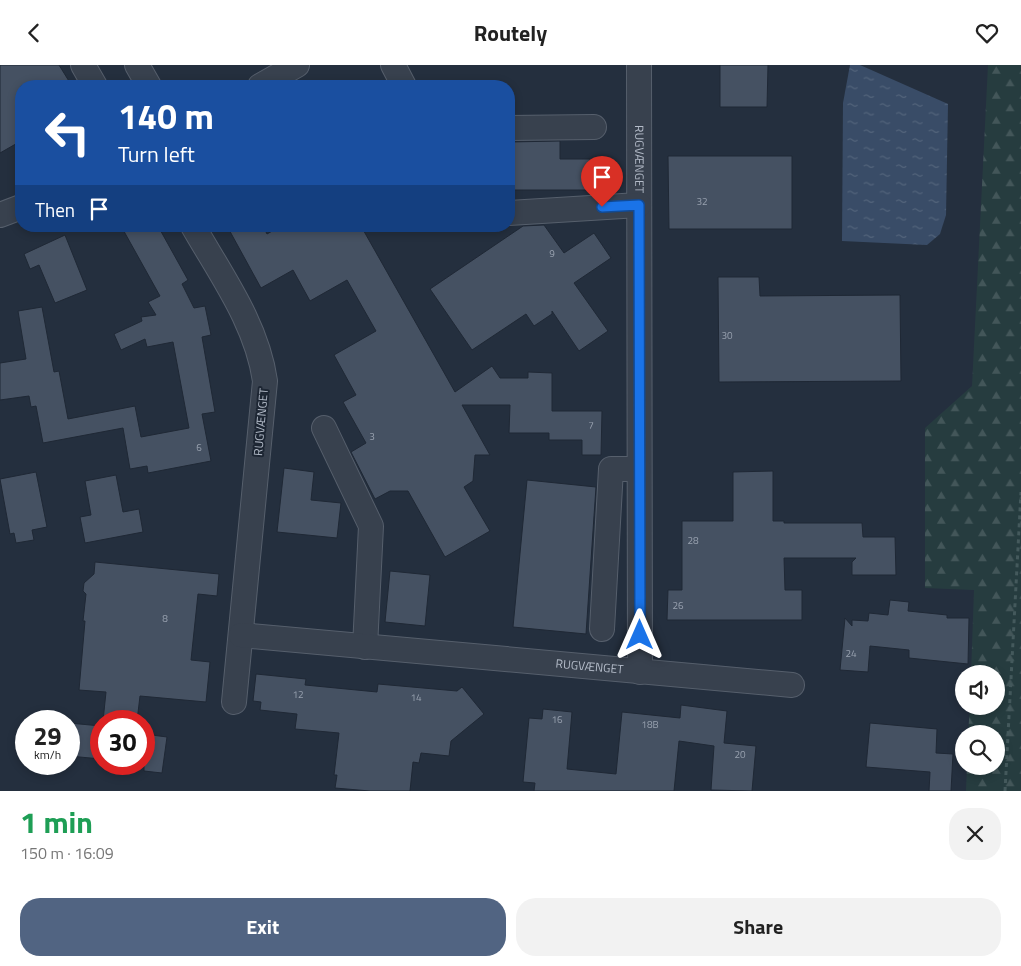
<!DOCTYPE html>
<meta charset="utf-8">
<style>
:root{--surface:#fff;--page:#f2f2f2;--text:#222;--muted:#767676;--accent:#516482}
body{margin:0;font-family:"Titillium Web",sans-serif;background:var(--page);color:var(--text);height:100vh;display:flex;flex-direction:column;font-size:19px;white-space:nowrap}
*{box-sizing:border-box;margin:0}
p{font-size:16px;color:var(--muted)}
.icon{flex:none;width:28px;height:28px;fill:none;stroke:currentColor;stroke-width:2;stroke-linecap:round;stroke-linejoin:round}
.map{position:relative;height:726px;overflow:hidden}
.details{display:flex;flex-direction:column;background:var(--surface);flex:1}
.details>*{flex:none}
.top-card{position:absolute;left:15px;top:15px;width:500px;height:152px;border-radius:20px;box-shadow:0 2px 8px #0003;background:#1a4fa0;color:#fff;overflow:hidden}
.fabs{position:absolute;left:955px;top:600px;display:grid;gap:10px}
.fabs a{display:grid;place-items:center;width:50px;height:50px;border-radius:50%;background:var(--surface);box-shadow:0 2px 8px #0003;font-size:25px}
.speed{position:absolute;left:15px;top:645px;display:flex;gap:10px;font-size:25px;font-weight:700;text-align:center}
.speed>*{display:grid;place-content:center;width:65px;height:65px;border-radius:50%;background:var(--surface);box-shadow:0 2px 8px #0003;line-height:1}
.speed small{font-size:12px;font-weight:400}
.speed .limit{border:8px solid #d22;background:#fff;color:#111}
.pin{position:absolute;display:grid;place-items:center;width:42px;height:42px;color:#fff;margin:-51px -21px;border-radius:50% 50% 50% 0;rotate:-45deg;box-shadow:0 0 5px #0007}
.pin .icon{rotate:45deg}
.me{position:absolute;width:55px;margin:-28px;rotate:0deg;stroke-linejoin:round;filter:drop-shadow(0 0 4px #0008)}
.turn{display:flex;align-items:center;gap:18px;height:105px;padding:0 20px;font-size:22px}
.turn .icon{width:65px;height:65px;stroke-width:2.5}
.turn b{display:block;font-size:35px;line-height:42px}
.then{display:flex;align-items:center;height:48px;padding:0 20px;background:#0003;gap:10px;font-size:19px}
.round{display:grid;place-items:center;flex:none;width:52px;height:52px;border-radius:20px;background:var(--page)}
.summary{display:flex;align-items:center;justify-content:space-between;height:85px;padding:0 20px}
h1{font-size:30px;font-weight:700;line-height:38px;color:#1e9e55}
.button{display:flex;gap:10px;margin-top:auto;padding:10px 20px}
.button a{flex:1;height:58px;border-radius:20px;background:var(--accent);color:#fff;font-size:20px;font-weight:700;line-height:58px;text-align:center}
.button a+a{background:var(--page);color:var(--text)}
header{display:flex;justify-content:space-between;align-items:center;height:65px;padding:0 20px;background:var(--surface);font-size:22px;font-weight:700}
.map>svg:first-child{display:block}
</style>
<header><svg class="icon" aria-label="back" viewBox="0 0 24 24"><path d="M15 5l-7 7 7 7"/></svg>Routely<svg class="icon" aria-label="heart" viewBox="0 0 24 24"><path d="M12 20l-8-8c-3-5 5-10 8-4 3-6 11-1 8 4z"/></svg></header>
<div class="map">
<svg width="1021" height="726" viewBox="0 0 1021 726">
<defs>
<pattern id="forest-firs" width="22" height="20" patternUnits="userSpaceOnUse" patternTransform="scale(1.25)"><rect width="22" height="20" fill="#263c3f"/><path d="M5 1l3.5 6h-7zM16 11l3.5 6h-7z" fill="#435659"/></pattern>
<pattern id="water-ripples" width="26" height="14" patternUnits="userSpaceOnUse" patternTransform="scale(1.25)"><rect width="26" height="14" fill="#394c67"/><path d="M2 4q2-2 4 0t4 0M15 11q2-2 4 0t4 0" fill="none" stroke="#53647b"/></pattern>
</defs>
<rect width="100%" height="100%" fill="#242f3e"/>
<path fill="url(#forest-firs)" d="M 988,0 L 1021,0 L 1021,726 L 966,726 L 967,701 L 996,701 L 996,669 L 968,669 L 970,641 L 996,641 L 996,609 L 971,609 L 974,525 L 925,523 L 925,363 L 972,321 Z"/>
<path fill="url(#water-ripples)" d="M 850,0 L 860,0 L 948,39 L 946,150 L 940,169 L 927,180 L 842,176 L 843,38 Z"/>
<g fill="#455162" stroke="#1f2835">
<path d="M 0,0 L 59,0 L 72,21 L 21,21 L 21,76 L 0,88 Z"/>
<path d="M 720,0 L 768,0 L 767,42 L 720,42 Z"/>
<path d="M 560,76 L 560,94 L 590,94 L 592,125 L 509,125 L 509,77 Z"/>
<path d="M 668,91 L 792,91 L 792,164 L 669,164 Z"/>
<path d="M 544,160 L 564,188 L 594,168 L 611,193 L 574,218 L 608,266 L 579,286 L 552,246 L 552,249 L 534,261 L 526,249 L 472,285 L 430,224 L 523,161 Z"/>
<path d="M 121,161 L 158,161 L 188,215 L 182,219 L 194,243 L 205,241 L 211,270 L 202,272 L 215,347 L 202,349 L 211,396 L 148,408 L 147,401 L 130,404 L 123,363 L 43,378 L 36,341 L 31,342 L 29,331 L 0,335 L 0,298 L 26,294 L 18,246 L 42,242 L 54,307 L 59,306 L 68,354 L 135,341 L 141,372 L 189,363 L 173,277 L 147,282 L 145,274 L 121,285 L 114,269 L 142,256 L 141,252 L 156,250 L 148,237 L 160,231 Z"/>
<path d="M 227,161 L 263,161 L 267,169 L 281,161 L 361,161 L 455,327 L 492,301 L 500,313 L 528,313 L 528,307 L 552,308 L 552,346 L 602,346 L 601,390 L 582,390 L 582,375 L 549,375 L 549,368 L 509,368 L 510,340 L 462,340 L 490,390 L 475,390 L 473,416 L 464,422 L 490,466 L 445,492 L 408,426 L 390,426 L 375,434 L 351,387 L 366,378 L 343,337 L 356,330 L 334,290 L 376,266 L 347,215 L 310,236 L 293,205 L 261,223 Z"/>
<path d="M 65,170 L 87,225 L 55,238 L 39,200 L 30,204 L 24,189 Z"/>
<path d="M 718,212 L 759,212 L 760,231 L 900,230 L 901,316 L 719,317 Z"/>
<path d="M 284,403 L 314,407 L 311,435 L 341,438 L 337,473 L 277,467 Z"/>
<path d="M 773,406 L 773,456 L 784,456 L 784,458 L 862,458 L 863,472 L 895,472 L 896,510 L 852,510 L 852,497 L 856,493 L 784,493 L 785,525 L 802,525 L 802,555 L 667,555 L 668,525 L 682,525 L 682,456 L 733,456 L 733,407 Z"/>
<path d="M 36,407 L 47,462 L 32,465 L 34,475 L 16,478 L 14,468 L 10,469 L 0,414 Z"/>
<path d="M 116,410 L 123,447 L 139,444 L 143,467 L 85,478 L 80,452 L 91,450 L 85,416 Z"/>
<path d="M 527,415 L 596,422 L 586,569 L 513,562 Z"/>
<path d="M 95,497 L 219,509 L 217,531 L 198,529 L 191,595 L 210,597 L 206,637 L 140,631 L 137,656 L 103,656 L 106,627 L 79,625 L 85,556 L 83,556 L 86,529 L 83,526 L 84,518 L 94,509 Z"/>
<path d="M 390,506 L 430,510 L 425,561 L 385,557 Z"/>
<path d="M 890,535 L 909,537 L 908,546 L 947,550 L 947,553 L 969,553 L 968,599 L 909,593 L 909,585 L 870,581 L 868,607 L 840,605 L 845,553 L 852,561 L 852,555 L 868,556 L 869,548 L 888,550 Z"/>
<path d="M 256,609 L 306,614 L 305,620 L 377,627 L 378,619 L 457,626 L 462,622 L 484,649 L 451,676 L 449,691 L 421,688 L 419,698 L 413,697 L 410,726 L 370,726 L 335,723 L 337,710 L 334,710 L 339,668 L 295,664 L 297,649 L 260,645 L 261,637 L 253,636 Z"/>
<path d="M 681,640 L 727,646 L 724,678 L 756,681 L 752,726 L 711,725 L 714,681 L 679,676 L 674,726 L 534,726 L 535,718 L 523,717 L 529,653 L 542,654 L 543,644 L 572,647 L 567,704 L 616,709 L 622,647 L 680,653 Z"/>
<path d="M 69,658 L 101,661 L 101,694 L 69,691 Z"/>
<path d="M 870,658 L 937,664 L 936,688 L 953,689 L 951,726 L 929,726 L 930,707 L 866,702 Z"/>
<path d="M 144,669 L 167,672 L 162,708 L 144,706 Z"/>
</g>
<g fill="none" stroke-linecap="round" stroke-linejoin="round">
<defs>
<g id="minor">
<path d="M 83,0 L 95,21"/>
<path d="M 137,0 L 149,21"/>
<path d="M 393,0 L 404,21"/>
<path id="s1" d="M 639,0 L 640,607"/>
<path d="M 260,21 L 297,0"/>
<path d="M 509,63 L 594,62"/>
<path d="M 509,148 L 639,140"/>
<path d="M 0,150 L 21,142"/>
<path d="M 193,161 C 221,210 257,259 265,316 L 234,637"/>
<path d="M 324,363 L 371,461 L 365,582"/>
<path d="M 602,564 L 611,404 L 639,404"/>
<path id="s2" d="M 241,570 L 792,620"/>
</g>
</defs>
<use href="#minor" stroke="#565f6c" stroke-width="26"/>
<path stroke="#44595c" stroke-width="3" stroke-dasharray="4 4" stroke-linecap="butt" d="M 1005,726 L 1021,427"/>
<use href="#minor" stroke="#38414e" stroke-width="24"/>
</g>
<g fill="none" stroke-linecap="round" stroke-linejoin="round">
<defs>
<path id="route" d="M 602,142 L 639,140 L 640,570"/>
</defs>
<use href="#route" stroke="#114b97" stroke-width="12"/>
<use href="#route" stroke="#1a73e8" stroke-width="9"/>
</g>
<g text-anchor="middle" stroke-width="4" stroke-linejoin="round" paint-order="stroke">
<g font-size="10" fill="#98a1af">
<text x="702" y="140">32</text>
<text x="552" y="192">9</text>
<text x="727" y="274">30</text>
<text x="591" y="364">7</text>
<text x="372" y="375">3</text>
<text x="199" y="386">6</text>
<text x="693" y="479">28</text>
<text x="678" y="544">26</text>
<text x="165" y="557">8</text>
<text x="851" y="592">24</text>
<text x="298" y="633">12</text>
<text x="416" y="636">14</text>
<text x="557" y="658">16</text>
<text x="650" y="663">18B</text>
<text x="740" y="693">20</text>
</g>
<g font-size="12" fill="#b4bcc9" stroke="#1d2633">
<text dy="4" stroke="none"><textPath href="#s1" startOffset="94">RUGVÆNGET</textPath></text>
<text transform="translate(261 357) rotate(-85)" y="4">RUGVÆNGET</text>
<text dy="4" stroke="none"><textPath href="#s2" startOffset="350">RUGVÆNGET</textPath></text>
</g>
</g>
</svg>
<div class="fabs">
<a><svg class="icon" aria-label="sound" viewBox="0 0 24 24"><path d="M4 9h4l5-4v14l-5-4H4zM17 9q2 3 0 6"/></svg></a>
<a><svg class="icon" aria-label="search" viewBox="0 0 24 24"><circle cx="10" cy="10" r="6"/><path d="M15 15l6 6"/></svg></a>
</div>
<div class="speed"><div>29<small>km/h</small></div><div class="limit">30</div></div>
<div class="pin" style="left:602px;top:142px;background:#d93025"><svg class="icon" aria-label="arrive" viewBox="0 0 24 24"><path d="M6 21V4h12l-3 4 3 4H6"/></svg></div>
<svg class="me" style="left:640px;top:570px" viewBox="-20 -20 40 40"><path d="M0-17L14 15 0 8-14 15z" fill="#1a73e8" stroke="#fff" stroke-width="4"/></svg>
<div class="top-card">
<div class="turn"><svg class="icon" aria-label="left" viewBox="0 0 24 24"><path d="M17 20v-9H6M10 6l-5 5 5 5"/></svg><div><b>140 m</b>Turn left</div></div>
<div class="then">Then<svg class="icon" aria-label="arrive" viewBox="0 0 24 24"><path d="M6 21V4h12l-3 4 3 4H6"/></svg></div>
</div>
</div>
<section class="details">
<div class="summary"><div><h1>1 min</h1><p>150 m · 16:09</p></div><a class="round"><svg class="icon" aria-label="close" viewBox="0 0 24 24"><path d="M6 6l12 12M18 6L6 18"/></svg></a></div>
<div class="button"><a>Exit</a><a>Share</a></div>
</section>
